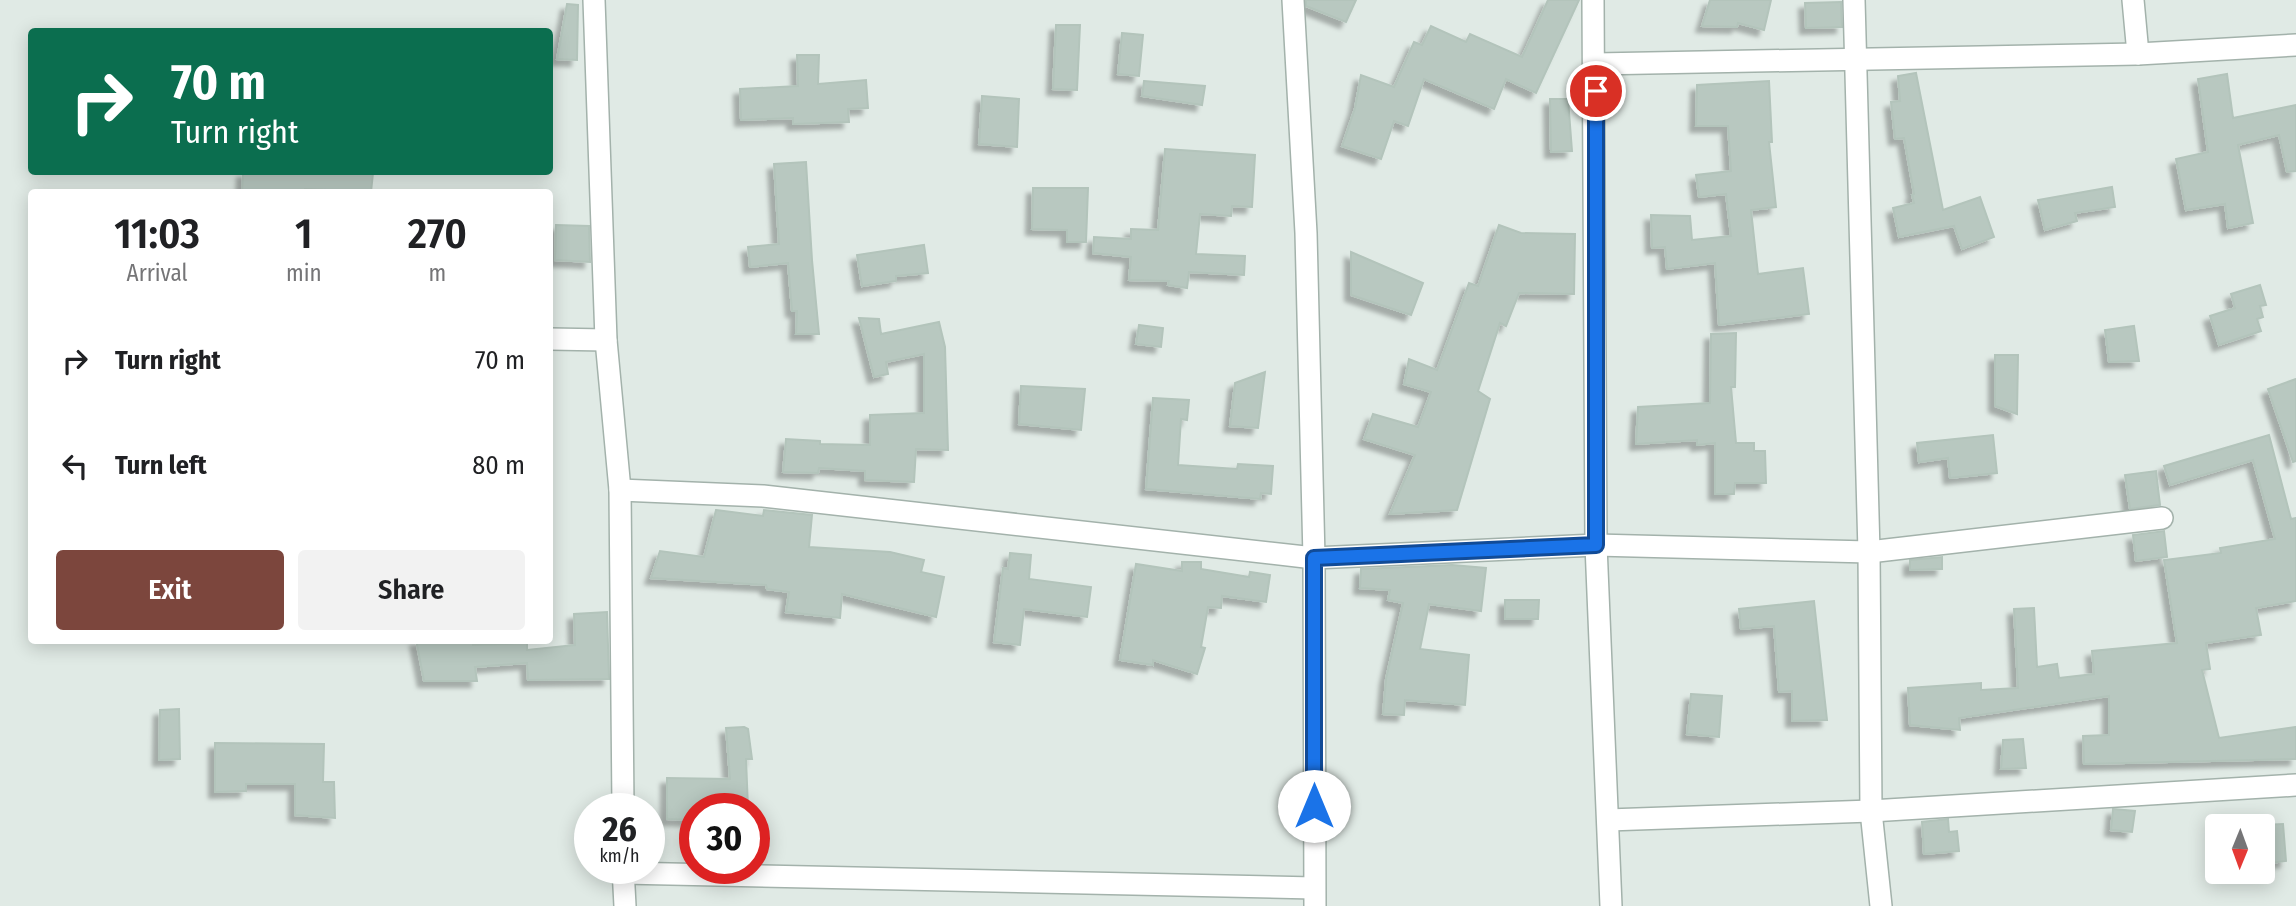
<!DOCTYPE html>
<style>
:root{--surface:#fff;--page:#f2f2f2;--text:#202124;--muted:#757577;--accent:#7c463d}
body{margin:0;font-family:"Fira Sans Condensed",sans-serif;background:var(--page);color:var(--text);height:100vh;display:flex;flex-direction:column;font-size:26px;white-space:nowrap}
*{box-sizing:border-box;margin:0}
p{font-size:23px;color:var(--muted)}
.icon{flex:none;width:38px;height:38px;fill:none;stroke:currentColor;stroke-width:2;stroke-linecap:round;stroke-linejoin:round}
.map{position:relative;flex:1;overflow:hidden}
.side{position:absolute;left:28px;top:189px;width:525px;height:455px;display:flex;flex-direction:column;background:var(--surface);border-radius:7px;box-shadow:0 4px 18px #0003}
.side>*{flex:none}
.hud{position:absolute;left:28px;top:28px;width:525px;height:147px;border-radius:7px;box-shadow:0 4px 18px #0003;background:#0b6e4f;color:#fff;overflow:hidden}
.needle{width:46px;rotate:181deg}
.fabs{position:absolute;left:2205px;top:814px;display:grid;gap:14px}
.fabs a{display:grid;place-items:center;width:70px;height:70px;border-radius:7px;background:var(--surface);box-shadow:0 4px 18px #0003;font-size:35px}
.speed{position:absolute;left:574px;top:793px;display:flex;gap:14px;font-size:35px;font-weight:700;text-align:center}
.speed>*{display:grid;place-content:center;width:91px;height:91px;border-radius:50%;background:var(--surface);box-shadow:0 4px 18px #0003;line-height:1}
.speed small{font-size:18px;font-weight:400}
.speed .limit{border:10px solid #d22;background:#fff;color:#111}
.pin{position:absolute;display:grid;place-items:center;width:60px;height:60px;color:#fff;margin:-30px;border:4px solid #fff;border-radius:50%;box-shadow:0 2px 7px #0007}
.me{position:absolute;width:77px;margin:-38px;rotate:0deg;stroke-linejoin:round;filter:drop-shadow(0 0 5px #0008)}
.turn{display:flex;align-items:center;gap:24px;height:147px;padding:0 28px;font-size:32px}
.turn .icon{width:91px;height:91px;stroke-width:2.5}
.turn b{display:block;font-size:49px;line-height:60px}
.eta{display:flex;justify-content:space-evenly;align-items:center;height:119px;text-align:center}
.eta b{font-size:42px;font-weight:600;line-height:49px}
.action{display:flex;gap:14px;margin-top:auto;padding:14px 28px}
.action a{flex:1;height:80px;border-radius:7px;background:var(--accent);color:#fff;font-size:28px;font-weight:600;line-height:80px;text-align:center}
.action a+a{background:var(--page);color:var(--text)}
ul{padding:0;list-style:none}
li{display:flex;align-items:center;gap:21px;height:105px;padding:0 28px}
li div{flex:1}
li b{display:block;font-size:26px}
li em{font-style:normal}
.map>svg:first-child{display:block}
</style>
<div class="map">
<svg width="2296" height="906" viewBox="0 0 2296 906">
<defs>
<filter id="shadow"><feDropShadow dx="-6" dy="6" stdDeviation="2" flood-color="#0004"/></filter>
</defs>
<rect width="100%" height="100%" fill="#e0eae5"/>
<g fill="#b8c8c0" stroke="#b3c4bb" stroke-width="2" filter="url(#shadow)">
<path d="M 1306,0 L 1356,0 L 1346,22 L 1306,6 Z"/>
<path d="M 1548,0 L 1579,0 L 1536,93 L 1506,79 L 1494,109 L 1424,79 L 1408,126 L 1394,121 L 1381,159 L 1342,146 L 1355,108 L 1361,75 L 1394,87 L 1414,42 L 1422,45 L 1431,26 L 1466,42 L 1470,34 L 1522,57 Z"/>
<path d="M 1710,0 L 1771,0 L 1764,30 L 1738,23 L 1737,27 L 1702,26 Z"/>
<path d="M 1841,2 L 1842,27 L 1806,28 L 1805,3 Z"/>
<path d="M 567,4 L 578,5 L 577,60 L 557,59 Z"/>
<path d="M 1056,25 L 1080,25 L 1077,90 L 1053,89 Z"/>
<path d="M 1122,33 L 1143,35 L 1139,76 L 1118,74 Z"/>
<path d="M 797,55 L 819,55 L 818,84 L 866,80 L 868,108 L 848,109 L 849,122 L 793,124 L 793,118 L 741,120 L 740,89 L 798,86 Z"/>
<path d="M 1916,73 L 1943,210 L 1980,197 L 1994,237 L 1962,249 L 1954,226 L 1899,237 L 1893,208 L 1914,203 L 1912,195 L 1914,194 L 1904,138 L 1895,139 L 1891,102 L 1900,101 L 1898,76 Z"/>
<path d="M 2227,74 L 2233,118 L 2296,105 L 2296,171 L 2287,172 L 2279,135 L 2238,145 L 2253,223 L 2228,228 L 2225,204 L 2186,210 L 2176,159 L 2208,152 L 2198,79 Z"/>
<path d="M 1144,81 L 1205,86 L 1202,105 L 1142,96 Z"/>
<path d="M 1769,81 L 1772,142 L 1769,142 L 1776,207 L 1751,210 L 1758,274 L 1803,268 L 1809,314 L 1719,325 L 1715,263 L 1667,269 L 1665,247 L 1652,248 L 1651,215 L 1690,216 L 1692,240 L 1731,236 L 1726,194 L 1699,197 L 1696,175 L 1731,171 L 1728,126 L 1696,126 L 1697,85 Z"/>
<path d="M 982,96 L 1019,99 L 1017,147 L 979,144 Z"/>
<path d="M 1550,99 L 1568,99 L 1572,151 L 1551,152 Z"/>
<path d="M 1165,149 L 1255,155 L 1252,207 L 1232,206 L 1231,216 L 1200,214 L 1196,254 L 1245,256 L 1244,275 L 1189,272 L 1187,288 L 1168,285 L 1169,281 L 1129,280 L 1131,257 L 1093,253 L 1094,237 L 1131,239 L 1131,229 L 1158,230 Z"/>
<path d="M 806,162 L 812,260 L 819,334 L 796,334 L 797,311 L 792,311 L 788,263 L 750,267 L 748,247 L 779,244 L 774,164 Z"/>
<path d="M 243,172 L 349,172 L 373,173 L 371,192 L 305,189 L 305,192 L 242,192 Z"/>
<path d="M 2112,187 L 2115,207 L 2075,213 L 2077,221 L 2045,230 L 2038,200 Z"/>
<path d="M 1033,188 L 1088,188 L 1086,242 L 1067,242 L 1067,230 L 1032,229 Z"/>
<path d="M 556,225 L 589,226 L 590,262 L 555,260 Z"/>
<path d="M 1499,225 L 1521,233 L 1575,234 L 1574,294 L 1519,293 L 1506,326 L 1500,323 L 1478,391 L 1490,399 L 1457,510 L 1390,514 L 1415,455 L 1364,439 L 1373,414 L 1418,427 L 1431,392 L 1404,384 L 1409,359 L 1437,370 L 1469,283 L 1478,286 Z"/>
<path d="M 924,245 L 928,273 L 896,276 L 896,281 L 862,286 L 857,255 Z"/>
<path d="M 1351,252 L 1423,283 L 1411,315 L 1351,295 Z"/>
<path d="M 2260,285 L 2266,305 L 2260,306 L 2263,317 L 2257,319 L 2261,331 L 2219,345 L 2210,316 L 2235,308 L 2231,294 Z"/>
<path d="M 859,318 L 879,319 L 881,334 L 939,322 L 945,347 L 948,450 L 916,449 L 914,482 L 865,480 L 865,471 L 819,468 L 818,473 L 783,472 L 786,439 L 820,441 L 820,444 L 870,445 L 870,415 L 924,413 L 924,354 L 886,362 L 888,374 L 874,377 Z"/>
<path d="M 1139,325 L 1163,328 L 1161,347 L 1136,344 Z"/>
<path d="M 2134,326 L 2139,361 L 2109,362 L 2105,330 Z"/>
<path d="M 1736,333 L 1735,387 L 1731,387 L 1736,443 L 1754,443 L 1754,451 L 1765,451 L 1766,483 L 1735,483 L 1734,494 L 1715,494 L 1715,443 L 1697,445 L 1697,440 L 1636,444 L 1638,407 L 1710,403 L 1711,334 Z"/>
<path d="M 1995,355 L 2018,355 L 2017,414 L 1995,406 Z"/>
<path d="M 1265,372 L 1258,428 L 1230,426 L 1235,383 Z"/>
<path d="M 2296,379 L 2296,461 L 2293,462 L 2268,389 Z"/>
<path d="M 1021,386 L 1085,389 L 1081,430 L 1019,424 Z"/>
<path d="M 1153,398 L 1189,400 L 1187,420 L 1181,419 L 1178,465 L 1237,469 L 1238,464 L 1273,466 L 1271,494 L 1261,493 L 1260,499 L 1146,489 Z"/>
<path d="M 1993,435 L 1997,473 L 1950,478 L 1948,458 L 1919,462 L 1917,443 Z"/>
<path d="M 2269,435 L 2291,519 L 2296,518 L 2296,601 L 2256,608 L 2261,635 L 2206,643 L 2210,669 L 2202,670 L 2219,738 L 2296,727 L 2296,759 L 2084,764 L 2083,736 L 2109,735 L 2109,696 L 1959,718 L 1960,730 L 1910,725 L 1908,688 L 1981,683 L 1981,690 L 2018,688 L 2014,609 L 2034,608 L 2037,667 L 2057,664 L 2059,678 L 2094,674 L 2092,651 L 2177,643 L 2164,560 L 2221,553 L 2220,548 L 2275,539 L 2253,460 L 2170,485 L 2164,466 Z"/>
<path d="M 2156,471 L 2160,505 L 2130,509 L 2125,475 Z"/>
<path d="M 716,510 L 763,516 L 764,510 L 812,515 L 809,547 L 890,552 L 924,560 L 921,572 L 944,577 L 936,617 L 842,594 L 840,618 L 786,612 L 789,592 L 767,589 L 766,585 L 651,578 L 660,551 L 704,557 Z"/>
<path d="M 2164,531 L 2167,557 L 2136,561 L 2133,535 Z"/>
<path d="M 1010,553 L 1031,555 L 1029,579 L 1091,587 L 1087,617 L 1024,609 L 1020,645 L 994,642 L 1003,568 L 1008,569 Z"/>
<path d="M 1942,557 L 1942,569 L 1910,570 L 1910,560 Z"/>
<path d="M 1182,562 L 1201,562 L 1201,569 L 1249,577 L 1250,572 L 1270,575 L 1266,602 L 1222,596 L 1221,608 L 1208,607 L 1201,647 L 1205,648 L 1197,674 L 1153,660 L 1153,665 L 1120,660 L 1136,564 L 1182,571 Z"/>
<path d="M 1452,565 L 1486,568 L 1481,611 L 1429,604 L 1420,649 L 1469,655 L 1465,705 L 1405,700 L 1404,715 L 1383,714 L 1386,679 L 1403,603 L 1388,600 L 1390,590 L 1360,588 L 1361,569 Z"/>
<path d="M 1505,600 L 1539,600 L 1538,619 L 1505,619 Z"/>
<path d="M 1814,601 L 1827,720 L 1792,721 L 1792,691 L 1779,692 L 1774,626 L 1741,629 L 1739,609 Z"/>
<path d="M 607,612 L 609,679 L 528,680 L 527,663 L 475,667 L 477,681 L 424,681 L 416,640 L 472,640 L 473,645 L 527,643 L 527,650 L 575,645 L 574,614 Z"/>
<path d="M 1691,694 L 1722,696 L 1719,737 L 1687,734 Z"/>
<path d="M 179,709 L 180,759 L 159,760 L 160,710 Z"/>
<path d="M 744,727 L 748,729 L 752,759 L 746,759 L 748,808 L 695,808 L 695,820 L 667,819 L 667,778 L 730,779 L 726,728 Z"/>
<path d="M 2023,739 L 2026,768 L 2001,769 L 2003,740 Z"/>
<path d="M 215,743 L 324,744 L 323,782 L 334,782 L 335,818 L 295,815 L 295,784 L 246,784 L 246,791 L 215,792 Z"/>
<path d="M 2113,809 L 2135,811 L 2132,832 L 2111,830 Z"/>
<path d="M 1948,819 L 1949,832 L 1957,831 L 1959,851 L 1924,854 L 1922,822 Z"/>
<path d="M 2283,824 L 2286,861 L 2263,864 L 2263,825 Z"/>
</g>
<g fill="none" stroke-linecap="round" stroke-linejoin="round">
<defs>
<g id="minor">
<path d="M 594,0 L 606,340 L 620,490 L 623,808"/>
<path d="M 1293,0 L 1306,233 L 1314,558 L 1315,906"/>
<path d="M 1593,0 L 1596,545 L 1611,906"/>
<path d="M 1854,0 L 1869,552 L 1871,811 L 1881,906"/>
<path d="M 2133,0 L 2138,54"/>
<path d="M 1596,64 L 2138,54 L 2296,45"/>
<path d="M 550,339 L 606,340"/>
<path d="M 620,490 L 763,496 L 1314,558 L 1596,545 L 1869,552 L 2162,518"/>
<path d="M 1608,820 L 1871,811 L 2296,785"/>
<path d="M 623,868 L 625,906"/>
<path d="M 623,873 L 1314,888"/>
</g>
</defs>
<use href="#minor" stroke="#a3b2ab" stroke-width="24"/>
<use href="#minor" stroke="#fff" stroke-width="21"/>
</g>
<g fill="none" stroke-linecap="round" stroke-linejoin="round">
<defs>
<path id="route" d="M 1314,806 L 1314,558 L 1596,545 L 1596,91"/>
</defs>
<use href="#route" stroke="#114b97" stroke-width="18"/>
<use href="#route" stroke="#1a73e8" stroke-width="12"/>
</g>
</svg>
<div class="fabs">
<a><svg class="needle" viewBox="-14 -14 28 28"><path d="M0-13l5 13h-10z" fill="#e53935"/><path d="M0 13l5-13h-10z" fill="#757577"/></svg></a>
</div>
<div class="speed"><div>26<small>km/h</small></div><div class="limit">30</div></div>
<div class="pin" style="left:1596px;top:91px;background:#d93025"><svg class="icon" aria-label="arrive" viewBox="0 0 24 24"><path d="M6 21V4h12l-3 4 3 4H6"/></svg></div>
<svg class="me" style="left:1314px;top:806px" viewBox="-20 -20 40 40"><circle r="19" fill="#fff"/><path d="M0-13L10 11 0 6-10 11z" fill="#1a73e8"/></svg>
<div class="hud">
<div class="turn"><svg class="icon" aria-label="right" viewBox="0 0 24 24"><path d="M7 20v-9h11M14 6l5 5-5 5"/></svg><div><b>70 m</b>Turn right</div></div>
</div>
<section class="side">
<div class="eta">
<div><b>11:03</b><p>Arrival</p></div>
<div><b>1</b><p>min</p></div>
<div><b>270</b><p>m</p></div>
</div>
<ul>
<li><svg class="icon" aria-label="right" viewBox="0 0 24 24"><path d="M7 20v-9h11M14 6l5 5-5 5"/></svg><div><b>Turn right</b></div><em>70 m</em></li>
<li><svg class="icon" aria-label="left" viewBox="0 0 24 24"><path d="M17 20v-9H6M10 6l-5 5 5 5"/></svg><div><b>Turn left</b></div><em>80 m</em></li>
</ul>
<div class="action"><a>Exit</a><a>Share</a></div>
</section>
</div>
